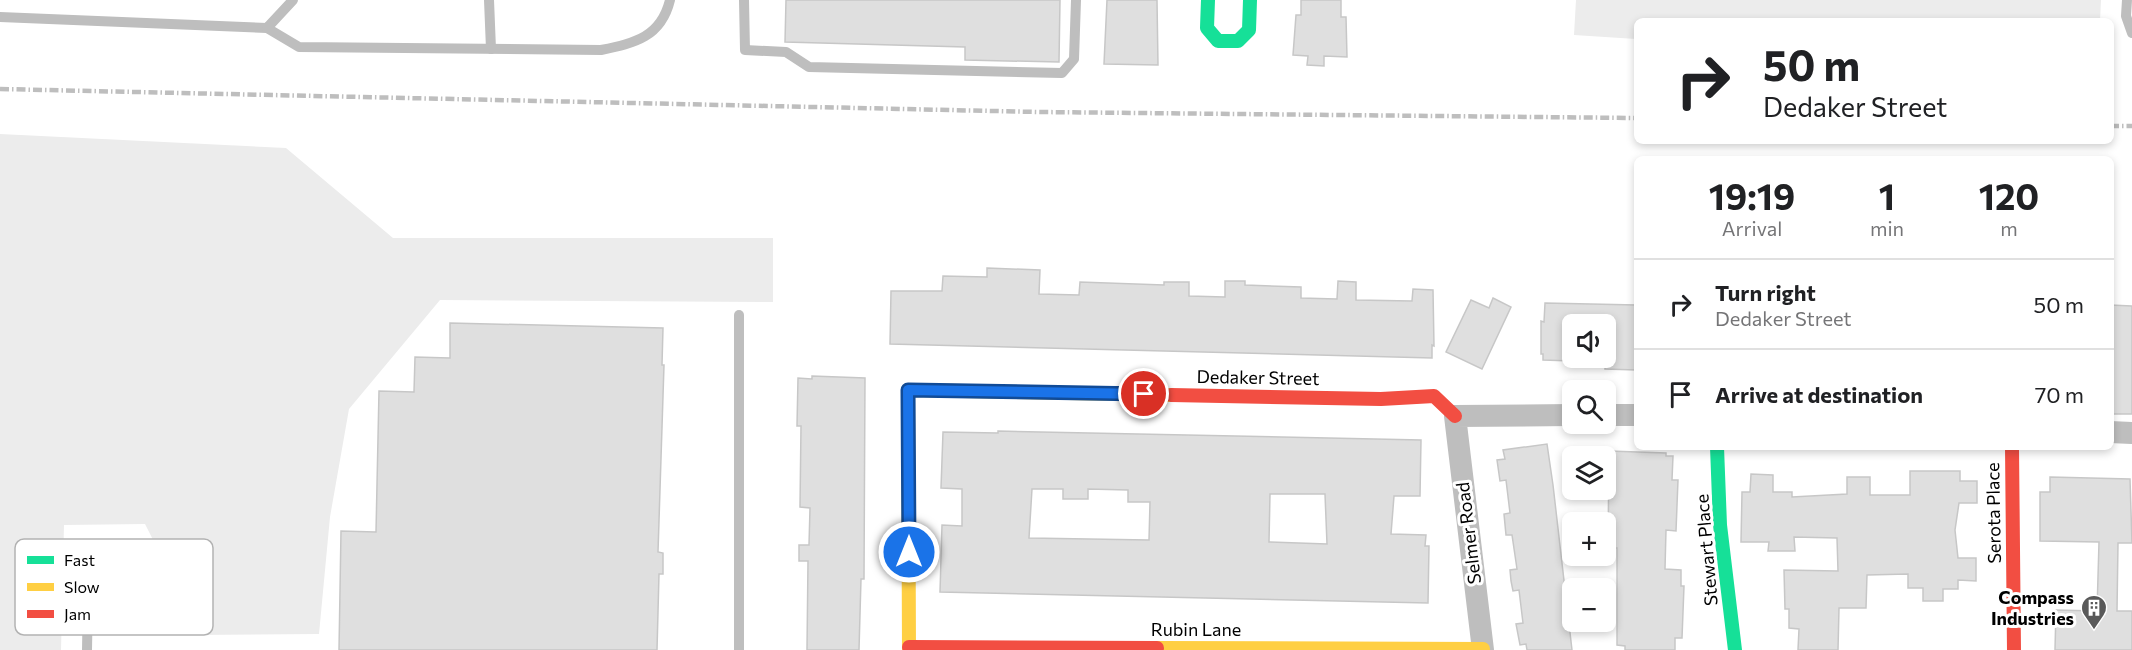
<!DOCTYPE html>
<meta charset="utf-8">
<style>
:root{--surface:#fff;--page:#f6f6f6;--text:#202124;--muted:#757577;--line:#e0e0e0}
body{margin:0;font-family:Commissioner,sans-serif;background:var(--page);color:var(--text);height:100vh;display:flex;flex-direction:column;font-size:22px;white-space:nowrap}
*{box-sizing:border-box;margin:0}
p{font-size:20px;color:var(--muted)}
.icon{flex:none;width:33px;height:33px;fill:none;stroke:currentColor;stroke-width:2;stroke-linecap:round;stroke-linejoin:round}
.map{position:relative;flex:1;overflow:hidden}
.drawer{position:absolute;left:1634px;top:156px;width:480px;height:294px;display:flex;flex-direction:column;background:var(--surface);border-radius:9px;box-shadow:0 3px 9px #0003}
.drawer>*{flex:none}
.top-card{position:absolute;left:1634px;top:18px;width:480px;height:126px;border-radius:9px;box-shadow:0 3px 9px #0003;background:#fff;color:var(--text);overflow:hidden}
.buttons{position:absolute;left:1562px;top:314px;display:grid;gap:12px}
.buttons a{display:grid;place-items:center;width:54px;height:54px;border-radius:9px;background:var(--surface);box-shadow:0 3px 9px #0003;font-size:30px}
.pin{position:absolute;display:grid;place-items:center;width:51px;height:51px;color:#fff;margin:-26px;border:3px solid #fff;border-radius:50%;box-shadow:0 2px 6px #0007}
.me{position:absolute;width:66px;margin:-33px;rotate:0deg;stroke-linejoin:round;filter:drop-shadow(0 0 4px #0008)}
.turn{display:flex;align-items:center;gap:21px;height:126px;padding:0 30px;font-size:27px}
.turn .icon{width:78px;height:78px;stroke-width:2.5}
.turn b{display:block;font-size:42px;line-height:51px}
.eta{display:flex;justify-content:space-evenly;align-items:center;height:102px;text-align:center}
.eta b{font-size:36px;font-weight:700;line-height:42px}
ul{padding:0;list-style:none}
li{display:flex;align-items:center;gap:18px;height:90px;padding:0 30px;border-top:2px solid var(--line)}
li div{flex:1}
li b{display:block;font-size:22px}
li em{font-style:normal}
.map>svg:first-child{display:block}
</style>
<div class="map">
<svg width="2132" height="650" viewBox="0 0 2132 650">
<rect width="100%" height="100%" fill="#fff"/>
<g fill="#ececec">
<path d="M 1576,0 L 2101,0 L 2100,21 L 1636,21 L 1636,39 L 1574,35 Z"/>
<path d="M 0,134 L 286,148 L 393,238 L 773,238 L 773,302 L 440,300 L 349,409 L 330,517 L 319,634 L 193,635 L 182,597 L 145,524 L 64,525 L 61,650 L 0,650 Z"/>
</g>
<g fill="#dfdfdf" stroke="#c7c7c7" stroke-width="1.5" fill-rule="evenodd">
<path d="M 786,0 L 1060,0 L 1059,62 L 965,60 L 965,47 L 785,42 Z"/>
<path d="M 1107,0 L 1157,0 L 1158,65 L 1104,64 Z"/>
<path d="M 1301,0 L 1341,0 L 1341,17 L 1346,17 L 1347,57 L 1324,56 L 1324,66 L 1307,65 L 1308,56 L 1293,55 L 1296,15 L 1301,15 Z"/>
<path d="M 987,268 L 1040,270 L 1039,294 L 1079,295 L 1080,282 L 1164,285 L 1164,282 L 1189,282 L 1189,296 L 1225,297 L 1225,281 L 1245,281 L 1245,285 L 1301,287 L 1301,298 L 1337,299 L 1338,281 L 1356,282 L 1356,300 L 1412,301 L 1413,289 L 1433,290 L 1434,346 L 1432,345 L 1432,358 L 890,344 L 891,291 L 942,291 L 943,276 L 987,277 Z"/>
<path d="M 1493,298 L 1511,307 L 1482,369 L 1446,352 L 1471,300 L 1489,308 Z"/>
<path d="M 1545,303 L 1636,305 L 1636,370 L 1605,369 L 1605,324 L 1572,324 L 1572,361 L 1543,360 L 1543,354 L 1541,354 L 1541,321 L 1544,322 Z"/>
<path d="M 2110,305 L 2132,306 L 2132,414 L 2110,414 Z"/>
<path d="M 450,323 L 663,328 L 662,365 L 664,365 L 658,552 L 663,553 L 663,574 L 659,574 L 657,650 L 339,650 L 341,531 L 376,532 L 379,391 L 414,392 L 415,357 L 450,358 Z"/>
<path d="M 812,376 L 865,378 L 864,579 L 861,579 L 859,650 L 807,650 L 808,561 L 799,561 L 799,545 L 809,545 L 810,508 L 800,507 L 801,426 L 797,426 L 798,378 L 812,379 Z"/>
<path d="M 998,431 L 1421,440 L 1420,496 L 1394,496 L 1391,534 L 1426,535 L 1425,546 L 1429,546 L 1428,603 L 940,592 L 942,525 L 962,526 L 962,489 L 941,488 L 943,432 L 998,433 ZM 1032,489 L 1063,489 L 1063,499 L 1088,499 L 1088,489 L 1128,490 L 1128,502 L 1150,502 L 1149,540 L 1029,538 ZM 1270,494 L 1325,494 L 1327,544 L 1269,542 Z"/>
<path d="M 1547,444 L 1553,485 L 1572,650 L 1527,650 L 1526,644 L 1520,645 L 1516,624 L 1523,623 L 1519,590 L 1513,591 L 1511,581 L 1510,570 L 1517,569 L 1512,535 L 1506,535 L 1504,514 L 1510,513 L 1506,480 L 1500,481 L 1497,460 L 1505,459 L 1503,450 Z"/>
<path d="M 1609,451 L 1666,453 L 1666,456 L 1673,456 L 1672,480 L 1678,480 L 1676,531 L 1666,530 L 1665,569 L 1681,570 L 1681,586 L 1684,586 L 1682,638 L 1675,638 L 1675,650 L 1625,650 L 1625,646 L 1617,645 L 1617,548 L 1608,548 Z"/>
<path d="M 1910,471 L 1960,471 L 1960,481 L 1977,481 L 1977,503 L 1959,503 L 1955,530 L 1958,558 L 1976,558 L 1976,581 L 1958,580 L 1958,589 L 1943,589 L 1943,601 L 1923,601 L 1923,588 L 1908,588 L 1908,574 L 1867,575 L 1866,608 L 1839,608 L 1838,650 L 1798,650 L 1799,629 L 1789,628 L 1789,609 L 1785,609 L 1784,570 L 1838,571 L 1837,538 L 1794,537 L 1795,551 L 1768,551 L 1769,542 L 1741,542 L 1742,492 L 1750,492 L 1751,474 L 1773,475 L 1773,492 L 1792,492 L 1792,497 L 1847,494 L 1847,477 L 1870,477 L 1870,495 L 1910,495 Z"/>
<path d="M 2050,477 L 2130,479 L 2132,543 L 2118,543 L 2117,611 L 2132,611 L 2132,650 L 2055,650 L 2056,610 L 2097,611 L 2099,542 L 2040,541 L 2040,492 L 2050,492 Z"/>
</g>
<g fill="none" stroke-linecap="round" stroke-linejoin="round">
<g stroke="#bebebe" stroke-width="10">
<path d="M 489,0 L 491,49"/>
<path d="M 744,0 L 745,50 L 786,52 L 809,67 L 1062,73 L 1074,59 L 1076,0"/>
<path d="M 2127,0 L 2126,16 L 2132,33"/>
<path d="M 0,17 L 267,28 L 293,0"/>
<path d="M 267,28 L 299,47 L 601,50 C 635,43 661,37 670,0"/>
<path d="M 87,650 L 88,594 L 151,599"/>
<path d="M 739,650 L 739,315"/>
</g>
<g stroke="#bebebe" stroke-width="22">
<path d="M 1605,415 L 1636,415"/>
<path d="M 2110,432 L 2132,433"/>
<path d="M 1483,650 L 1455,416 L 1572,415"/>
</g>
<g stroke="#16e098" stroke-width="14">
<path d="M 1208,0 L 1207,28 L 1218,41 L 1238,41 L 1249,30 L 1250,0"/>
<path d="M 1717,447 L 1720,525 L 1735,650"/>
</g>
<g stroke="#ffcf43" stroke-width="14">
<path d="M 1157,648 L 1483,649"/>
<path d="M 909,650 L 908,390 L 1171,395"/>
</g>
<g stroke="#f24e42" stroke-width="14">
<path d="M 1171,395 L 1381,399 L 1434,396 L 1455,416"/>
<path d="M 2012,447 L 2014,650"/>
<path d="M 909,647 L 1157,648"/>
</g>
<g stroke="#bebebe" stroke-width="4.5" stroke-dasharray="9 3 1.5 3" stroke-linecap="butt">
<path d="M 0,89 L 1039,112 L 1636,118"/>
<path d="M 2110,126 L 2132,126"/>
</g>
</g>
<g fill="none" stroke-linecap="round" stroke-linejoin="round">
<defs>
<path id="route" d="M 909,552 L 908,390 L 1144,394"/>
</defs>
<use href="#route" stroke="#114b97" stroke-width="15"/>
<use href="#route" stroke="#1a73e8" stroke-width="10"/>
</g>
<defs>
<symbol id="building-pin" viewBox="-11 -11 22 30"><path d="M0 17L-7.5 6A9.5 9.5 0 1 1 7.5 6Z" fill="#595959" stroke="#fff"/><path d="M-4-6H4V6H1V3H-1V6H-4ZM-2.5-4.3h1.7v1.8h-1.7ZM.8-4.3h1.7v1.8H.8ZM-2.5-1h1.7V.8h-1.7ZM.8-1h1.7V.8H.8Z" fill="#fff"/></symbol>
</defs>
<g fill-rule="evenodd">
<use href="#building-pin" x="2079" y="593" width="30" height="40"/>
</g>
<g text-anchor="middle" stroke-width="6" stroke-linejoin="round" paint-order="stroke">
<g font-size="18" fill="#000" stroke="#fff">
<text transform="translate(1258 378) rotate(1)" y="6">Dedaker Street</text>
<text transform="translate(1994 513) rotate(-91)" y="6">Serota Place</text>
<text transform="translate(1469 533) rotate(-97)" y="6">Selmer Road</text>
<text transform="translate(1707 550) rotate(-95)" y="6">Stewart Place</text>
<text x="1196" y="636">Rubin Lane</text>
</g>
<g font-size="18" font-weight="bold" fill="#000" stroke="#fff" text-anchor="end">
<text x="2074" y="604">Compass<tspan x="2074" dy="21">Industries</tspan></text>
</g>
</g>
<rect x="15" y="539" width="198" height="96" rx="9" fill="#fff" stroke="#b2b2b2" stroke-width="1.5"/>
<rect x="27" y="556" width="27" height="8" fill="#16e098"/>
<rect x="27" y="583" width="27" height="8" fill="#ffcf43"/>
<rect x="27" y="610" width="27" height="8" fill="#f24e42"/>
<g font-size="16" fill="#000">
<text x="64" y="566">Fast</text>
<text x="64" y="593">Slow</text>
<text x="64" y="620">Jam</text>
</g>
</svg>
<div class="buttons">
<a><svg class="icon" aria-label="sound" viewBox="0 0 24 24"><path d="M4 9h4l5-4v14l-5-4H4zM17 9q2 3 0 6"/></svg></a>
<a><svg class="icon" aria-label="search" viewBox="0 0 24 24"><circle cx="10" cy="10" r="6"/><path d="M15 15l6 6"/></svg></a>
<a><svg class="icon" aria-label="layers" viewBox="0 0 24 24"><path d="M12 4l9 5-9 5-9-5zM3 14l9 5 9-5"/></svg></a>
<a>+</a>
<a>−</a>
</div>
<div class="pin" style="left:1144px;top:394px;background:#d93025"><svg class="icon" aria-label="arrive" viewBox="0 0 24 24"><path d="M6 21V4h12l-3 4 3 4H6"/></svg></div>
<svg class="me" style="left:909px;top:552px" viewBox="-20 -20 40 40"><circle r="17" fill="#1a73e8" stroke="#fff" stroke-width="3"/><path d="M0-11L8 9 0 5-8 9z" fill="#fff"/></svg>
<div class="top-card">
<div class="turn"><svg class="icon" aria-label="right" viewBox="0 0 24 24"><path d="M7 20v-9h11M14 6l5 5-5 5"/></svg><div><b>50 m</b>Dedaker Street</div></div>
</div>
<section class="drawer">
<div class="eta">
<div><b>19:19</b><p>Arrival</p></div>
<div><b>1</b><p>min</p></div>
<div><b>120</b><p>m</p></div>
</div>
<ul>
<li><svg class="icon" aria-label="right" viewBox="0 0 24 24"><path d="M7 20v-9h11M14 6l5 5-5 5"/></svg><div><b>Turn right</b><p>Dedaker Street</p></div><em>50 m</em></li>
<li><svg class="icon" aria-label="arrive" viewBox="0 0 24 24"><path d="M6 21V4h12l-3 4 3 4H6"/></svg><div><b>Arrive at destination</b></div><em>70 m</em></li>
</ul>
</section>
</div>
